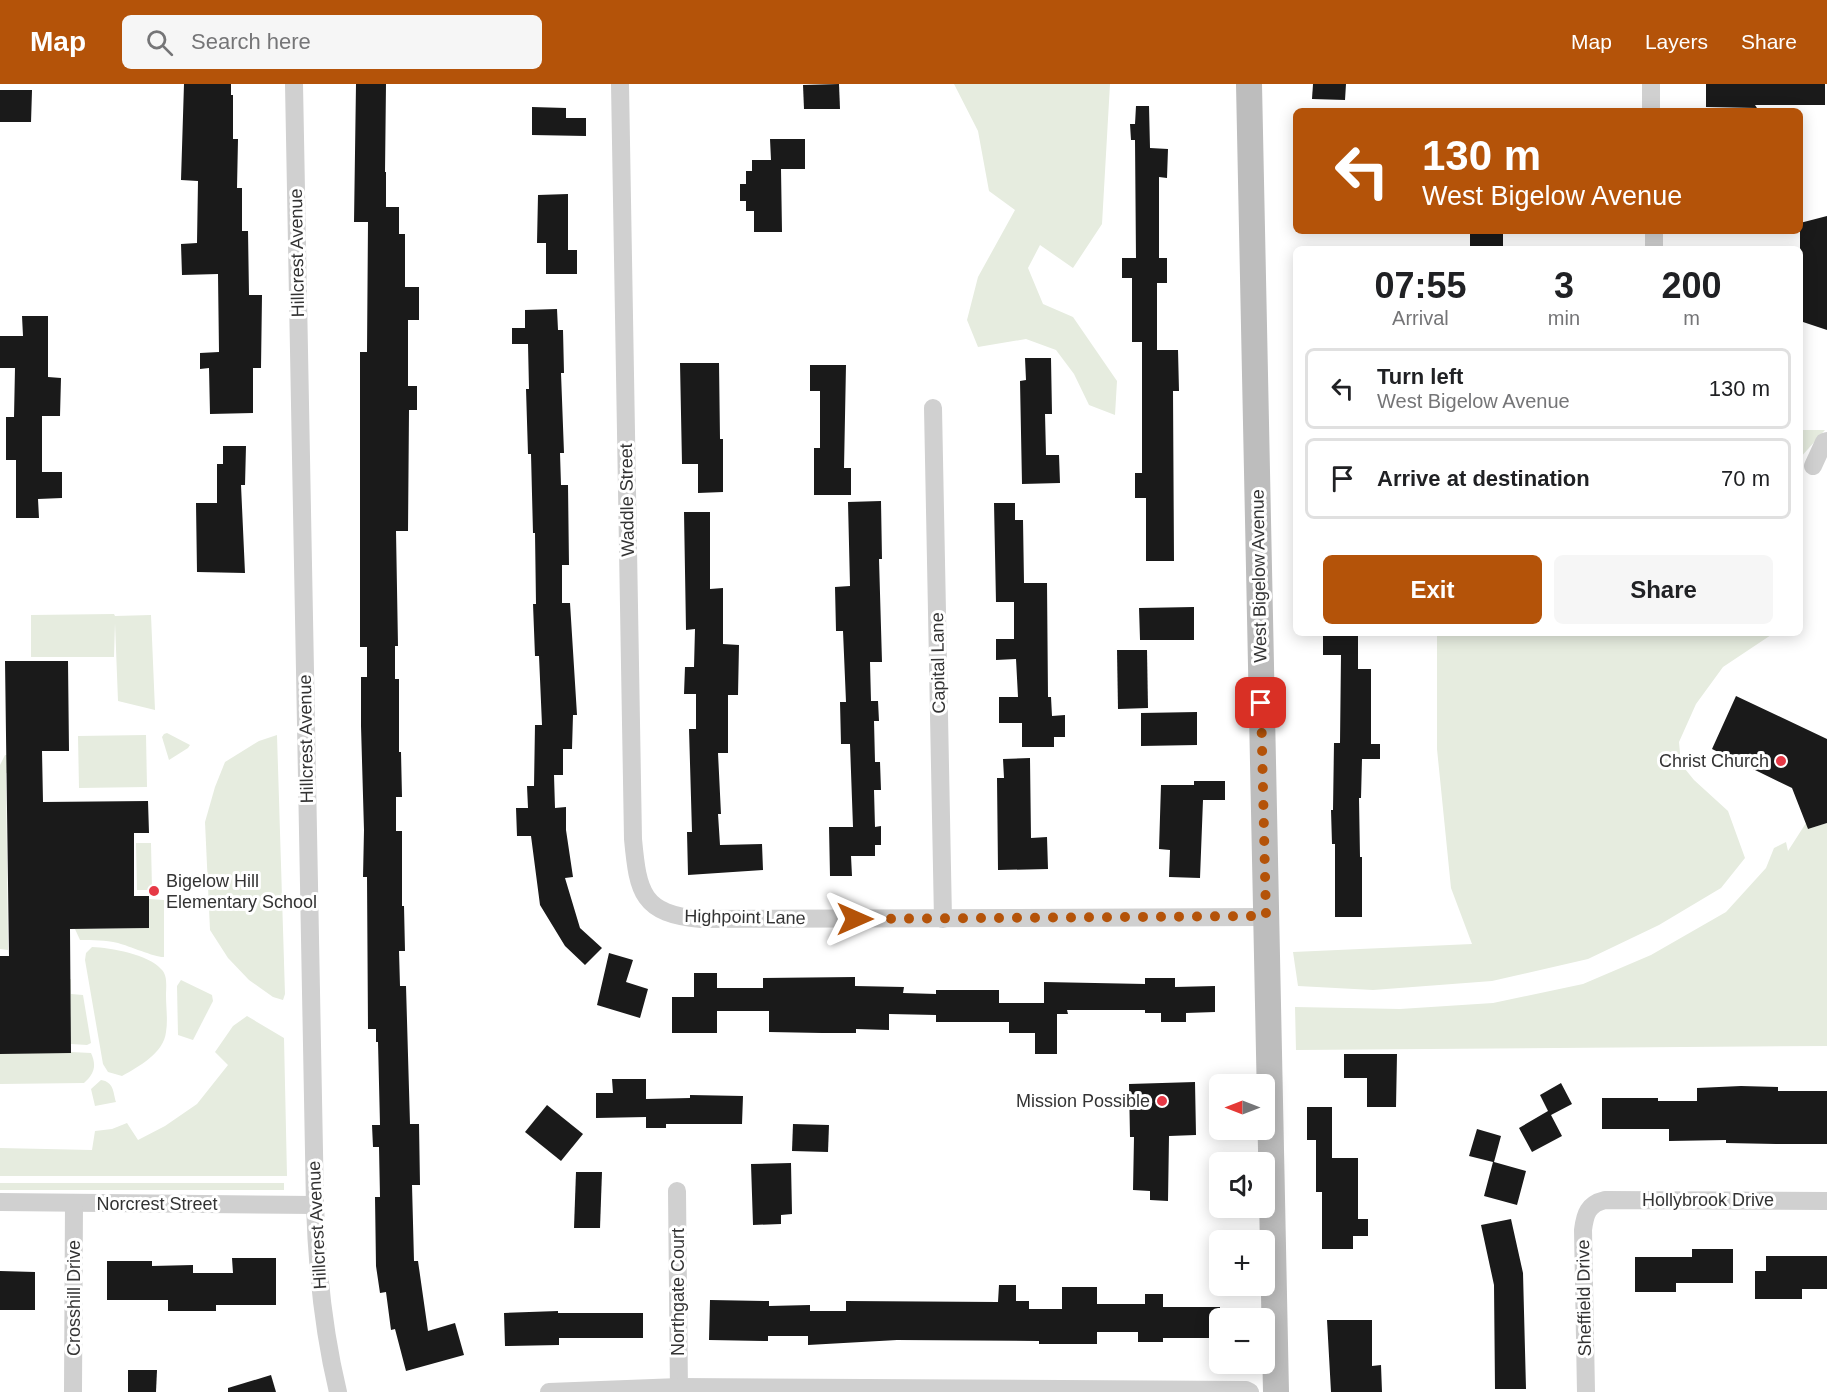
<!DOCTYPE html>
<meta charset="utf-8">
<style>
:root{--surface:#fff;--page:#f6f6f6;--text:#202124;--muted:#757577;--line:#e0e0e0;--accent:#b45309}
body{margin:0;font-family:Arial,sans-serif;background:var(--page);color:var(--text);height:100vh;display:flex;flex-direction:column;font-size:22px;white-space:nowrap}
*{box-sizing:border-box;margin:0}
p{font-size:20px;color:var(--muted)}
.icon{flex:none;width:33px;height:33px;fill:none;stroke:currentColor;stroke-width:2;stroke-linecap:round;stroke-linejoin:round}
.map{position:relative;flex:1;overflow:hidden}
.panel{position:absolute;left:1293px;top:162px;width:510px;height:390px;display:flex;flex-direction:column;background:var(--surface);border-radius:9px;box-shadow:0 3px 15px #0003}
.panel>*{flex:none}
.banner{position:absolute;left:1293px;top:24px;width:510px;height:126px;border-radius:9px;box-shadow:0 3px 15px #0003;background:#b45309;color:#fff;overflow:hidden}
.needle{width:39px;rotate:270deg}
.tools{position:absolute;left:1209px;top:990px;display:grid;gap:12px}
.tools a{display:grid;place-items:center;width:66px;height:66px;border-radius:9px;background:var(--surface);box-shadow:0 3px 15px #0003;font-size:30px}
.pin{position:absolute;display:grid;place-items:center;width:51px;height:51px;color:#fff;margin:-26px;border-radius:12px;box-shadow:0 3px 9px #0006}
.me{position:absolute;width:66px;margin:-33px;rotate:90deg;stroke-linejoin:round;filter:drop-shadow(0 0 4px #0008)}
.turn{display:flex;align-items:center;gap:21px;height:126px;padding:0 30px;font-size:27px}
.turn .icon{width:78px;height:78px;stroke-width:2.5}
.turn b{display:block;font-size:42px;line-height:51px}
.eta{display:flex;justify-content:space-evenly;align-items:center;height:102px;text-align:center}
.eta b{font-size:36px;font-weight:800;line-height:42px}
.button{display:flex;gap:12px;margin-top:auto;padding:12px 30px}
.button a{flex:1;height:69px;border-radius:9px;background:var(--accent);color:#fff;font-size:24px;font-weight:800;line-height:69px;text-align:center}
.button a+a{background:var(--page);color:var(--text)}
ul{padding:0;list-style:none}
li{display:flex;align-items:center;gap:18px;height:81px;margin:0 12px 9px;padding:0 18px;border:3px solid var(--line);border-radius:9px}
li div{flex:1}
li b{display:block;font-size:22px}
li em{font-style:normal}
header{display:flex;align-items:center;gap:36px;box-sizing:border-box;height:84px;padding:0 30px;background:var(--accent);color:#fff}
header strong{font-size:28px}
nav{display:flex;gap:33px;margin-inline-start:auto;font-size:21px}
.search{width:420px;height:54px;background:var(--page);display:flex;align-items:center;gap:15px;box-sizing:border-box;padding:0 21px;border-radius:9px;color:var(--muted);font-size:22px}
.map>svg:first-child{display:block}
</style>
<header>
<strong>Map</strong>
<div class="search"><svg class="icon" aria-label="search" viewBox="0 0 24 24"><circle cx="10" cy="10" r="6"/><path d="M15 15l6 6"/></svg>Search here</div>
<nav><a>Map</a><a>Layers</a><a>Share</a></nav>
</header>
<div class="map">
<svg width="1827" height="1308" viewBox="0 0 1827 1308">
<rect width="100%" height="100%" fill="#fff"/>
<g fill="#e6ecdf">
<path d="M 954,0 L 1110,0 L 1102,140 L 1073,184 L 1040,161 L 1028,184 L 1043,220 L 1073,233 L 1117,297 L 1115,331 L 1089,321 L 1074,290 L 1056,266 L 1026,255 L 978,263 L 967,236 L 978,193 L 1015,126 L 989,107 L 978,47 Z"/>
<path d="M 1800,346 L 1825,346 L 1800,374 Z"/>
<path d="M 114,530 L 115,532 L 151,531 L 155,626 L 118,617 L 115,539 L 114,573 L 31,573 L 31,531 Z"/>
<path d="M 1437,549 L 1774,549 L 1723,583 L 1696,620 L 1679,658 L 1681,680 L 1694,696 L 1728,727 L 1745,774 L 1721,804 L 1659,841 L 1588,875 L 1492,897 L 1373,906 L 1298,902 L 1293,868 L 1472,860 L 1451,804 L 1437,665 Z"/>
<path d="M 167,649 L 190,661 L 188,664 L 169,676 L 162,653 L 164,650 Z"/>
<path d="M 146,651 L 147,703 L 79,704 L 78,652 Z"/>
<path d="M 277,651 L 285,910 L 283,916 L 273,913 L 249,896 L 228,874 L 210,846 L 205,738 L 215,703 L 225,678 L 259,657 Z"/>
<path d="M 32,670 L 32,689 L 6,689 L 8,866 L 0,865 L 0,681 L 5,671 Z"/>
<path d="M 1806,739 L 1808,745 L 1827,739 L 1827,962 L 1296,966 L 1295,923 L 1400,925 L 1493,919 L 1583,900 L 1651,871 L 1726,828 L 1766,784 L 1774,764 L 1786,758 L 1788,767 Z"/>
<path d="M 136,759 L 151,759 L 152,806 L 137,806 Z"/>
<path d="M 149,815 L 164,816 L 164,873 C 157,874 129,862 118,859 C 105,856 93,856 80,856 L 75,845 L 149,844 Z"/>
<path d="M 92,863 C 111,864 148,870 161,885 C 168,891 166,903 166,911 C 166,923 168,936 166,948 C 164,969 138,983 122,992 L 108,988 L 103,980 L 85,876 L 86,869 Z"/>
<path d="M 0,895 L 71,895 L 71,910 L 83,911 L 91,959 L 87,961 L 71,960 L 71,968 L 91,969 C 97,982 94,990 84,999 L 0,1000 Z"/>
<path d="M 181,896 L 212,911 L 213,917 L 193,956 L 178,951 L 177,902 Z"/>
<path d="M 247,932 L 284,954 L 287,1092 L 0,1092 L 0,1064 L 92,1066 L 95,1047 L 112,1045 L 127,1039 L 138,1056 L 165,1042 L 197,1020 L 228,981 L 215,968 L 233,942 Z"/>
<path d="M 101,996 C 114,998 113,1008 116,1018 L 95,1022 L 91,1005 Z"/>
<rect x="0" y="1099" width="284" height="7"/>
</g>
<g fill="#1a1a1a">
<path d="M 184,0 L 231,0 L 231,11 L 233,11 L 233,55 L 238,55 L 237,104 L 242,104 L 242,147 L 248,147 L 249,211 L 262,211 L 261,284 L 253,284 L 253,329 L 210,330 L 209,284 L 200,285 L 200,269 L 219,268 L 218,190 L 182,191 L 181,160 L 197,159 L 198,97 L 181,96 Z"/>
<path d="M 356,0 L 386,0 L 385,88 L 386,88 L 386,123 L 399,123 L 399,150 L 405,150 L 405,203 L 419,203 L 419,236 L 408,236 L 408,302 L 417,302 L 417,326 L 409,326 L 408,447 L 396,447 L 398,562 L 395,562 L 395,595 L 399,595 L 399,668 L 401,668 L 402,713 L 396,713 L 396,747 L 402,747 L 402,822 L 404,822 L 405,867 L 399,867 L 400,902 L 406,902 L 410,1040 L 419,1040 L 420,1101 L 412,1101 L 414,1177 L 418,1177 L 428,1247 L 455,1239 L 464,1271 L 406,1287 L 395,1245 L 391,1246 L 386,1208 L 380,1209 L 376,1182 L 375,1113 L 380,1113 L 379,1063 L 373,1063 L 372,1041 L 380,1041 L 378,958 L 376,958 L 376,945 L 368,945 L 367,793 L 363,793 L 364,746 L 361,642 L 361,593 L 367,593 L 367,563 L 360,563 L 360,268 L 367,268 L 368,138 L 354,138 Z"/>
<path d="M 839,0 L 840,25 L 804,25 L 803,1 Z"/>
<path d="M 1313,0 L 1346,0 L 1345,16 L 1312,15 Z"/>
<path d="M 1706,0 L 1825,0 L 1825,21 L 1755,21 L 1757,24 L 1706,23 Z"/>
<path d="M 0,6 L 32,6 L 31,38 L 0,38 Z"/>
<path d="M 1136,22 L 1149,22 L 1150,64 L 1168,65 L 1167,94 L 1159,93 L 1159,174 L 1167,174 L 1167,199 L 1157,199 L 1157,266 L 1178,266 L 1179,307 L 1173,307 L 1174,477 L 1146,477 L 1146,414 L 1135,414 L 1135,389 L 1142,389 L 1142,258 L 1132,258 L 1132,194 L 1122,194 L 1122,174 L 1136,174 L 1135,56 L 1131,56 L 1130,40 L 1135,40 Z"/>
<path d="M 532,23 L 566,24 L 566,34 L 586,34 L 586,52 L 532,51 Z"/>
<path d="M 770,55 L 805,55 L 805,85 L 781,85 L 782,148 L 754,148 L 754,127 L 746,127 L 746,117 L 740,117 L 740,100 L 746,100 L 746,87 L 752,87 L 752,76 L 771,76 Z"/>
<path d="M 568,110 L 568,166 L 577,166 L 577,190 L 546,190 L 546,159 L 537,159 L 538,111 Z"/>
<path d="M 1827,132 L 1827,246 L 1800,237 L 1800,139 Z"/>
<rect x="1470" y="147" width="33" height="18"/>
<path d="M 557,225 L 558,246 L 563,246 L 564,289 L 561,289 L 564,369 L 560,369 L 561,401 L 568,401 L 569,481 L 562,481 L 562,519 L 570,519 L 577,631 L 573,631 L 572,665 L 563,665 L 563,691 L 554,691 L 555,724 L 566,723 L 566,746 L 573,793 L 565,794 L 580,844 L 602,864 L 585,881 L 565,862 L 540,821 L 531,752 L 517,752 L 516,724 L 528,724 L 527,702 L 534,702 L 535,641 L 542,641 L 539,572 L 535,572 L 533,520 L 536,520 L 535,449 L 533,449 L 531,370 L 528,370 L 526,305 L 529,305 L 528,260 L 512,260 L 512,244 L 525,244 L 525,226 Z"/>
<path d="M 22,232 L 48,232 L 48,293 L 61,294 L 60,332 L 42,332 L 42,388 L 62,388 L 62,414 L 38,415 L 39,434 L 16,434 L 16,376 L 6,376 L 6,333 L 14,333 L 15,284 L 0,284 L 0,252 L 23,252 Z"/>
<path d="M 1025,274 L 1051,274 L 1052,330 L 1045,330 L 1046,371 L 1059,371 L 1060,399 L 1022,400 L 1020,297 L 1026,296 Z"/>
<path d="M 680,279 L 719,279 L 720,355 L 723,355 L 723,408 L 698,409 L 698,380 L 682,380 Z"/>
<path d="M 810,281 L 846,281 L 844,384 L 851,384 L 851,411 L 814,411 L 814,364 L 820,364 L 820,307 L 810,307 Z"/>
<path d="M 223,362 L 246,362 L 245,401 L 241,401 L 245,489 L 197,488 L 196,419 L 217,419 L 217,380 L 223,380 Z"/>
<path d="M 881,417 L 882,475 L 879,475 L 882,578 L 870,578 L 871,617 L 878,617 L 879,637 L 874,637 L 875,678 L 880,678 L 881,706 L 874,706 L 875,743 L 881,742 L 881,761 L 875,761 L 875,772 L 851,772 L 852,792 L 830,792 L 829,743 L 853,743 L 850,660 L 841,660 L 840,618 L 846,618 L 843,547 L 836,547 L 835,503 L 850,502 L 848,418 Z"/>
<path d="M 994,419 L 1015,419 L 1015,436 L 1023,436 L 1024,499 L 1047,499 L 1048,613 L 1051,613 L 1052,632 L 1065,631 L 1065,653 L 1054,653 L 1054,663 L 1022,663 L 1022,639 L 999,639 L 999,613 L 1018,613 L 1016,575 L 996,576 L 996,555 L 1014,555 L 1014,518 L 996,518 Z"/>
<path d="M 684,428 L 710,428 L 710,505 L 723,504 L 723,560 L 739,561 L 738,611 L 728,611 L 728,669 L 718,669 L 721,730 L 718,730 L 720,761 L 762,760 L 763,786 L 688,791 L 687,748 L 692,748 L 689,645 L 696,645 L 696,610 L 684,610 L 685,583 L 694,583 L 695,545 L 686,546 Z"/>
<path d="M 1194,523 L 1194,556 L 1140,556 L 1139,524 Z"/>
<path d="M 1332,549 L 1358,549 L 1358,585 L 1371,585 L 1371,660 L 1380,660 L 1380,675 L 1362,675 L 1361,714 L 1359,714 L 1360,773 L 1362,773 L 1362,833 L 1335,833 L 1335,760 L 1332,760 L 1331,726 L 1333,726 L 1334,659 L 1340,659 L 1341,571 L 1323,571 L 1323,552 L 1332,552 Z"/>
<path d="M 1117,566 L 1147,566 L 1148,624 L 1118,625 Z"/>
<path d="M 5,577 L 68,577 L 69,667 L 42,667 L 43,718 L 148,717 L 149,749 L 134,749 L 134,812 L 149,812 L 149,844 L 70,845 L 71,969 L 0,970 L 0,872 L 9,872 Z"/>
<path d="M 1736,612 L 1827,655 L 1827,739 L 1808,745 L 1792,704 L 1712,665 Z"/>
<path d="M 1197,628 L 1197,661 L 1141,662 L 1141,629 Z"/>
<path d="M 1030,674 L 1031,754 L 1047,753 L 1048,785 L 998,786 L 997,694 L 1004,694 L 1003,675 Z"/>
<path d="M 1194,697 L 1225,697 L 1225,716 L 1203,716 L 1200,794 L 1169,793 L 1170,766 L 1159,765 L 1161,701 L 1194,701 Z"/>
<path d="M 609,869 L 633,876 L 626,898 L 648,905 L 640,934 L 597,921 Z"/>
<path d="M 694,889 L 717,889 L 717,904 L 763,904 L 763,894 L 855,893 L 855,902 L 904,903 L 903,909 L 936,910 L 936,906 L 999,906 L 999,919 L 1044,919 L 1044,898 L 1145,900 L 1145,894 L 1175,894 L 1175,903 L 1215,902 L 1215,928 L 1186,929 L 1186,938 L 1161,938 L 1161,929 L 1145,929 L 1145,926 L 1067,926 L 1068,930 L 1057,930 L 1057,970 L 1035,970 L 1035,949 L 1009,949 L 1009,938 L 936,938 L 936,931 L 889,930 L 889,946 L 856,945 L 856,949 L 822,949 L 769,948 L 769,927 L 717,927 L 717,949 L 672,949 L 672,913 L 694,913 Z"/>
<path d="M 1344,970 L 1397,970 L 1396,1023 L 1367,1023 L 1367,994 L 1344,994 Z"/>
<path d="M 612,995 L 646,995 L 646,1015 L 690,1014 L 690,1011 L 743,1012 L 742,1040 L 666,1040 L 666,1044 L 646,1044 L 646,1033 L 596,1034 L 596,1009 L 613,1009 Z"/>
<path d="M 1195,998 L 1196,1051 L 1169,1052 L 1168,1117 L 1150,1116 L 1150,1107 L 1133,1106 L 1134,1053 L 1130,1053 L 1129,1000 Z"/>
<path d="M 1561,999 L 1572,1020 L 1551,1031 L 1562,1052 L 1532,1068 L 1519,1044 L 1548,1027 L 1540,1011 Z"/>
<path d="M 1741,1002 L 1778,1003 L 1778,1007 L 1827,1007 L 1827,1060 L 1776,1060 L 1726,1059 L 1726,1056 L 1669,1057 L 1669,1045 L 1602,1045 L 1602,1014 L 1658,1014 L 1658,1017 L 1697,1017 L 1697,1004 Z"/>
<path d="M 547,1021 L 583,1050 L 561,1077 L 525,1048 Z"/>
<path d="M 1307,1023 L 1332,1023 L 1332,1074 L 1358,1074 L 1358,1135 L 1368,1135 L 1368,1152 L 1353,1152 L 1353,1165 L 1322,1165 L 1322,1108 L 1316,1108 L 1316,1056 L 1307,1056 Z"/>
<path d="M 793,1040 L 829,1041 L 828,1068 L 792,1067 Z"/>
<path d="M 1477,1045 L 1501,1052 L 1494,1078 L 1526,1087 L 1517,1121 L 1484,1112 L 1493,1078 L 1469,1072 Z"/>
<path d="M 791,1079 L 792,1130 L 781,1131 L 781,1140 L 753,1141 L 751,1080 Z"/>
<path d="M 576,1088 L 602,1088 L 600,1144 L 574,1144 Z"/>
<path d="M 1511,1135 L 1523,1189 L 1526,1305 L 1495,1305 L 1494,1201 L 1481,1141 Z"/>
<path d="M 1692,1165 L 1733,1165 L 1733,1199 L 1676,1199 L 1676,1208 L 1635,1208 L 1635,1173 L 1692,1173 Z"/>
<path d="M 1766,1172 L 1827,1172 L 1827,1205 L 1802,1205 L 1802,1215 L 1755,1215 L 1755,1187 L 1766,1187 Z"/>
<path d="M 232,1174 L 276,1174 L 276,1221 L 216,1221 L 216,1227 L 168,1227 L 168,1216 L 107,1216 L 107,1177 L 152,1177 L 152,1182 L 193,1181 L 193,1189 L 233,1189 Z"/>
<path d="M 0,1187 L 35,1188 L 35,1226 L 0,1226 Z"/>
<path d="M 999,1201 L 1016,1201 L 1016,1217 L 1029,1217 L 1029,1225 L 1062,1225 L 1062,1203 L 1097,1203 L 1097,1220 L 1145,1220 L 1145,1210 L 1163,1210 L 1163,1223 L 1220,1223 L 1220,1254 L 1163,1254 L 1163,1258 L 1138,1258 L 1138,1248 L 1097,1248 L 1097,1260 L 1039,1260 L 1039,1257 L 897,1256 L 808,1261 L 808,1252 L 768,1252 L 768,1257 L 709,1256 L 710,1216 L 769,1217 L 769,1222 L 810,1221 L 810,1227 L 846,1227 L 846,1217 L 998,1218 Z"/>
<path d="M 558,1227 L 558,1229 L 643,1229 L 643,1254 L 559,1254 L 559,1261 L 505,1262 L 504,1229 Z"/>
<path d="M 1327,1236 L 1372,1236 L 1372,1282 L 1381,1281 L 1382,1308 L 1331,1308 Z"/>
<path d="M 128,1286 L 157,1286 L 156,1308 L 128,1308 Z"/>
<path d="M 271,1291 L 276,1308 L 228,1308 L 228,1304 Z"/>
</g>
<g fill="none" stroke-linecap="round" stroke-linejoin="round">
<g stroke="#d0d0d0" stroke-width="18">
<path d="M 294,0 L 315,1121 C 317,1185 323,1246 338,1308"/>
<path d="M 620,0 L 633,755 C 638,809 642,830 701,835 L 1266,833"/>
<path d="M 1651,0 L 1651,27"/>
<path d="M 1654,147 L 1654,165"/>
<path d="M 933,324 L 943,835"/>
<path d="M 1813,382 L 1824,358 L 1827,357"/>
<path d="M 677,1107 L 679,1308"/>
<path d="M 0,1118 L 315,1121"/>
<path d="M 73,1308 L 74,1119"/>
<path d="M 549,1308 L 679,1303 L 1246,1306 L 1250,1308"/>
<path d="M 1586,1308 L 1583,1146 C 1585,1130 1588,1120 1605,1116 L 1827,1117"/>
</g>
<path stroke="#bdbdbd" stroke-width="26" d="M 1249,0 L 1276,1308"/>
</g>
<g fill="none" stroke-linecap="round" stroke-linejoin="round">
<path stroke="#b45309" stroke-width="10" stroke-dasharray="0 18" d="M 855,835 L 1266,832 L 1261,619"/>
</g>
<g fill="#e63946" stroke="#fff" stroke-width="2">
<circle cx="1781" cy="677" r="6"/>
<circle cx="154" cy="807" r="6"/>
<circle cx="1162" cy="1017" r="6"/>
</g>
<g text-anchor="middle" stroke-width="6" stroke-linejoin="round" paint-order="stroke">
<g font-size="18" fill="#333" stroke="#fff">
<text transform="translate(297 169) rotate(-91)" y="6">Hillcrest Avenue</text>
<text transform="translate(627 416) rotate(-91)" y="6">Waddle Street</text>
<text transform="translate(1259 492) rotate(-91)" y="6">West Bigelow Avenue</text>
<text transform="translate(938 579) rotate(-91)" y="6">Capital Lane</text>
<text transform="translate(306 655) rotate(-91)" y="6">Hillcrest Avenue</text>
<text transform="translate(745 833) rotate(1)" y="6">Highpoint Lane</text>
<text x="1708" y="1122">Hollybrook Drive</text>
<text x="157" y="1126">Norcrest Street</text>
<text transform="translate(317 1141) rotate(-93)" y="6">Hillcrest Avenue</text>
<text transform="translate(678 1208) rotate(-90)" y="6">Northgate Court</text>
<text transform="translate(74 1214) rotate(-90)" y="6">Crosshill Drive</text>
<text transform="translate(1584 1214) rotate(-91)" y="6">Sheffield Drive</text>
</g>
<g font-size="18" fill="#333" stroke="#fff" text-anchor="end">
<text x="1769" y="683">Christ Church</text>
<text x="166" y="803" text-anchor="start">Bigelow Hill<tspan x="166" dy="21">Elementary School</tspan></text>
<text x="1150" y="1023">Mission Possible</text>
</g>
</g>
</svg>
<div class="tools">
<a><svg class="needle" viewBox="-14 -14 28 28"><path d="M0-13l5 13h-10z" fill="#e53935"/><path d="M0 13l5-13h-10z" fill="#757577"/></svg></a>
<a><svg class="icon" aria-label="sound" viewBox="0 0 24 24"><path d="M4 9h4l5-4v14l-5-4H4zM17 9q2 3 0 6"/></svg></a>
<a>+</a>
<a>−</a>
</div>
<div class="pin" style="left:1261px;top:619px;background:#d93025"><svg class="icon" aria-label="arrive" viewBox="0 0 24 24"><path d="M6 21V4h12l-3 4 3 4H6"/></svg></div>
<svg class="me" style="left:855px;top:835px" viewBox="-20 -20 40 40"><path d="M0-17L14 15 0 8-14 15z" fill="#b45309" stroke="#fff" stroke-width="4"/></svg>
<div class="banner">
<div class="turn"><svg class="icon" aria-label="left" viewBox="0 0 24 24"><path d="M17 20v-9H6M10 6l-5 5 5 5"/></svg><div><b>130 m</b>West Bigelow Avenue</div></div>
</div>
<section class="panel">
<div class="eta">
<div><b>07:55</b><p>Arrival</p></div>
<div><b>3</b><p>min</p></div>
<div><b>200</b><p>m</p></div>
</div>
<ul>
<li><svg class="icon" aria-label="left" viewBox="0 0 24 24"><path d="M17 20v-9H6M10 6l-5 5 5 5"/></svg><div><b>Turn left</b><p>West Bigelow Avenue</p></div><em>130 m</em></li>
<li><svg class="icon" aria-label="arrive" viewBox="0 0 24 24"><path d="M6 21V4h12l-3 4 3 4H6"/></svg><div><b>Arrive at destination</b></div><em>70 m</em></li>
</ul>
<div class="button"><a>Exit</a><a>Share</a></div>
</section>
</div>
